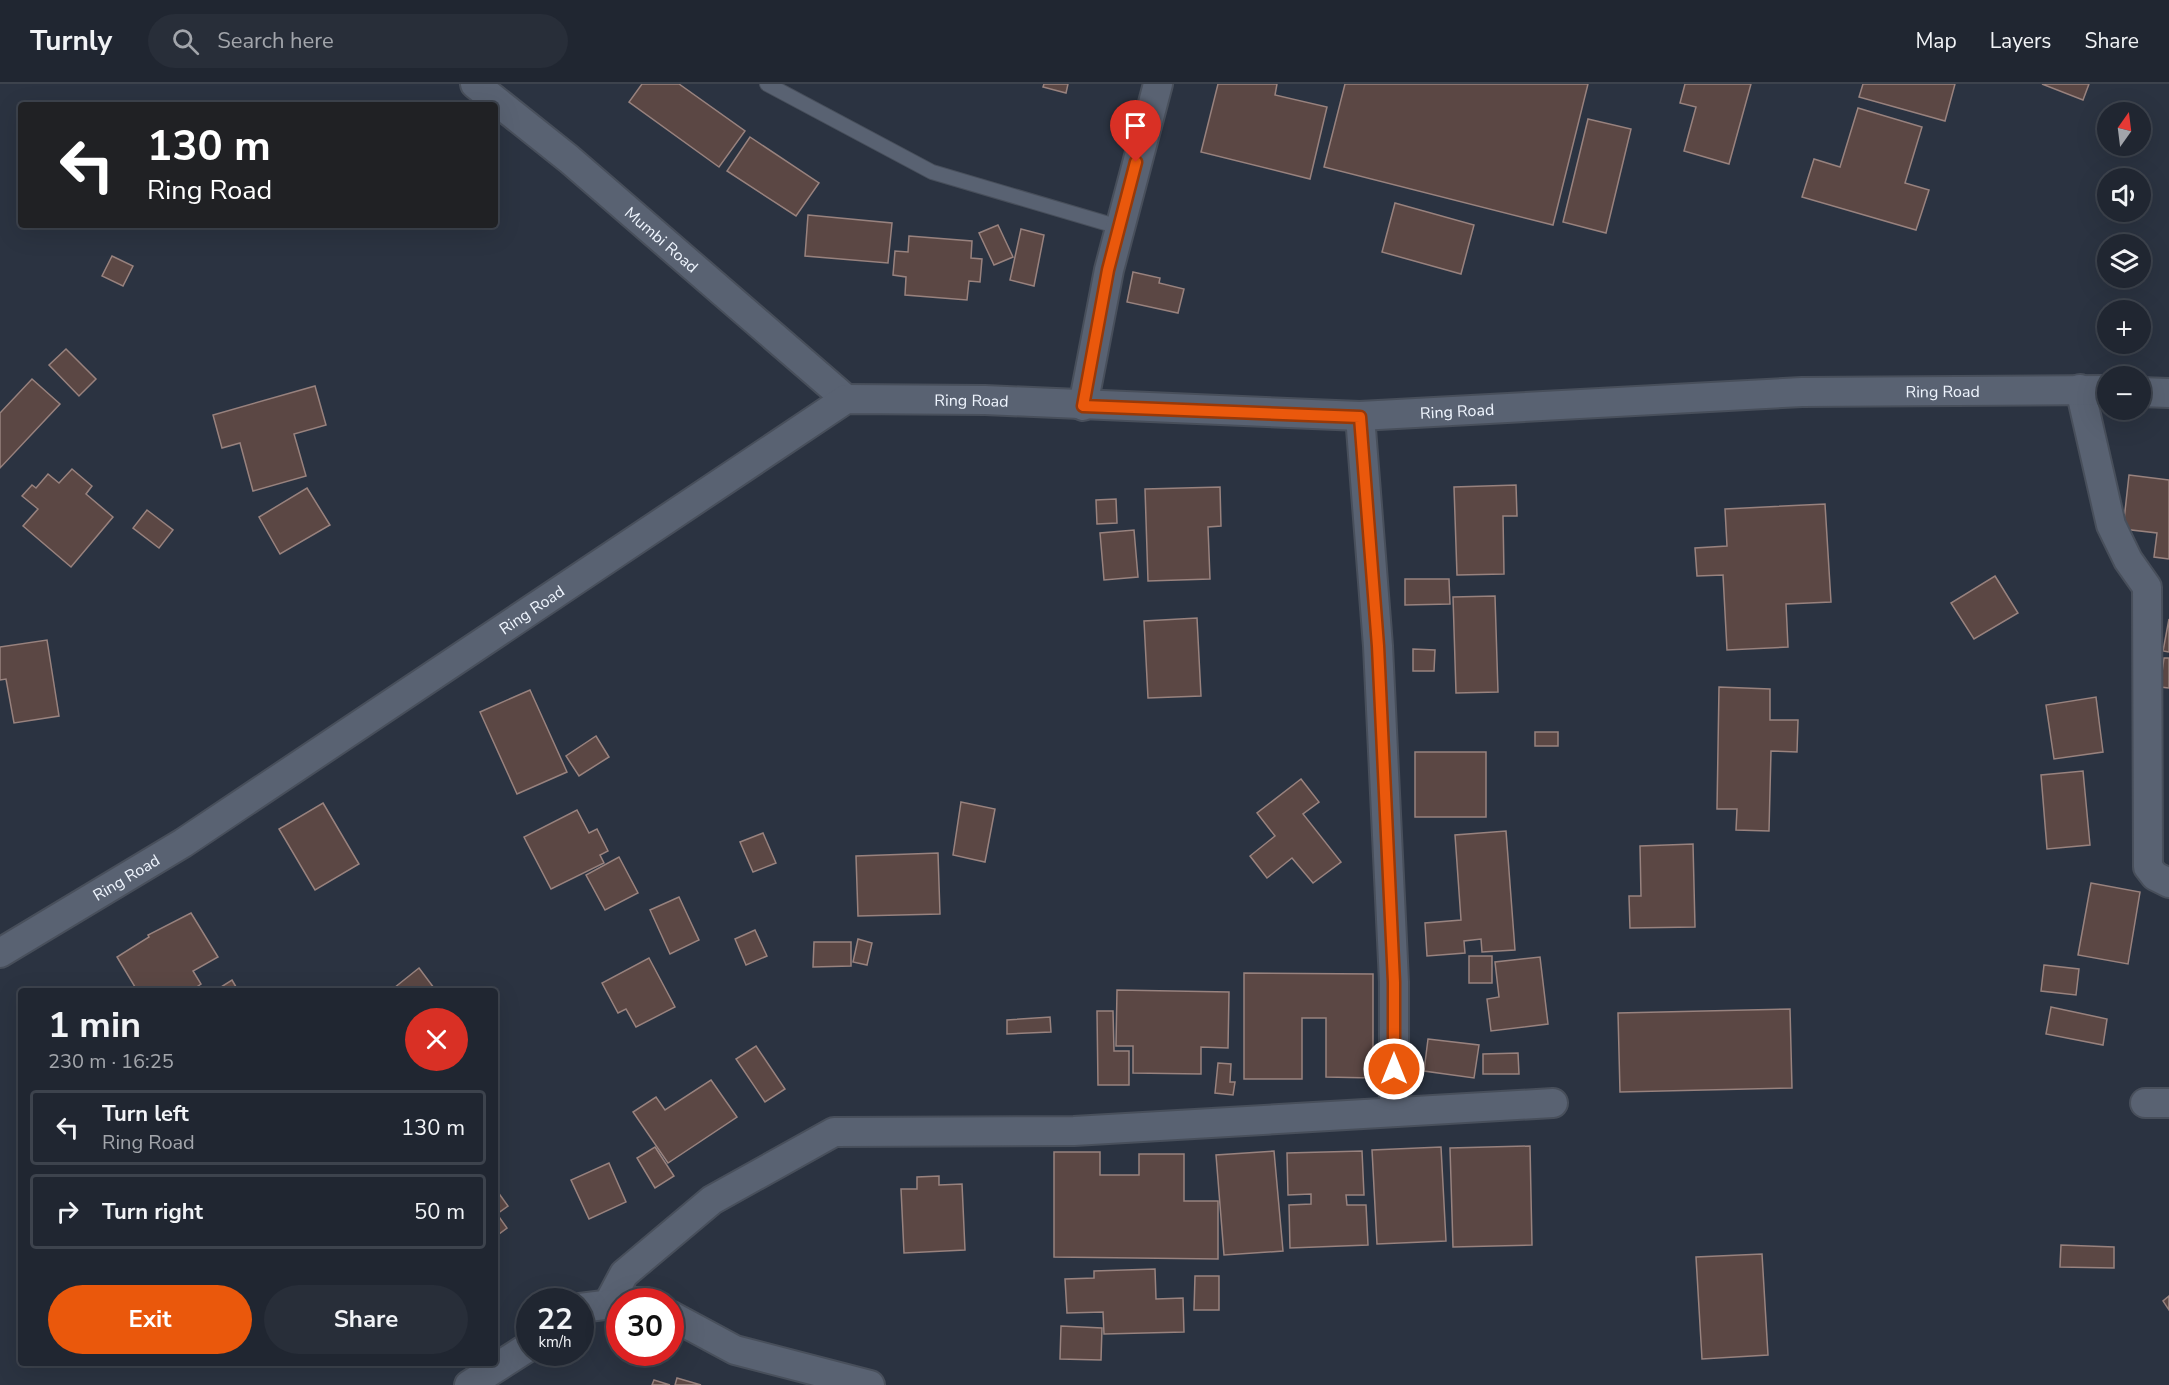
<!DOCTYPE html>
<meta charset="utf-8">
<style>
:root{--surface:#202631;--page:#282e39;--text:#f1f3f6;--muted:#a2a5ab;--line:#3d434d;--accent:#ea580c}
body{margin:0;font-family:"Nunito Sans",sans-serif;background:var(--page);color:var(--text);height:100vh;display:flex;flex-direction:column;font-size:22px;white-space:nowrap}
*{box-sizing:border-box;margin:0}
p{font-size:20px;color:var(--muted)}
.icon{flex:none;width:33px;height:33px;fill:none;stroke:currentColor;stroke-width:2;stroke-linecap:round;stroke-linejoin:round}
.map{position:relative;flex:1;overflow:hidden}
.side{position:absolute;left:18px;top:904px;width:480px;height:378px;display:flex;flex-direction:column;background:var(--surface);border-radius:6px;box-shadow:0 6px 24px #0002,0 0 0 2px var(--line)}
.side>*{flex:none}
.guide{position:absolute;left:18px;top:18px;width:480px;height:126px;border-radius:6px;box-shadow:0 6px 24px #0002,0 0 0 2px var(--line);background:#202124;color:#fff;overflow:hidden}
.needle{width:39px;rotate:14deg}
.controls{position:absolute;left:2097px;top:18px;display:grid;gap:12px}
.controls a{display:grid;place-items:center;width:54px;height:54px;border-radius:50%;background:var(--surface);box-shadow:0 6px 24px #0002,0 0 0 2px var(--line);font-size:30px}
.speed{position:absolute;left:516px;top:1204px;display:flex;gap:12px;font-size:30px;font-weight:700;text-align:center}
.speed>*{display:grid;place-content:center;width:78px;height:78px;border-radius:50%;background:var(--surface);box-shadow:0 6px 24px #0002,0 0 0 2px var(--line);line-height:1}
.speed small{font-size:15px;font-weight:400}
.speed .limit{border:9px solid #d22;background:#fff;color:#111}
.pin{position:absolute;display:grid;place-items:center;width:51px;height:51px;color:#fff;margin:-62px -26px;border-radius:50% 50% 50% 0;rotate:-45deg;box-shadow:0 0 6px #0007}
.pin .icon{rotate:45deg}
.me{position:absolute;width:66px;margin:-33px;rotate:0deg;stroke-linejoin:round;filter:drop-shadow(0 0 4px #0008)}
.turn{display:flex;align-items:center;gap:21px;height:126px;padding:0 30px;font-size:27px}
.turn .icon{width:78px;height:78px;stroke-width:2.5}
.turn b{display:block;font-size:42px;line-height:51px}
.round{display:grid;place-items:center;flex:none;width:63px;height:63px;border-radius:32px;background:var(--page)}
.overview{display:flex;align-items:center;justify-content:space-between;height:102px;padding:0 30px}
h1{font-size:36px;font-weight:700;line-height:45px}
.cta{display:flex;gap:12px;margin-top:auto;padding:12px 30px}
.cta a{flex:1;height:69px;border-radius:36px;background:var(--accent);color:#fff;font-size:24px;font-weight:700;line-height:69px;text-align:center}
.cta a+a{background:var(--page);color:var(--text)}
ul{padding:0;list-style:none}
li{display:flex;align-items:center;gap:18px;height:75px;margin:0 12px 9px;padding:0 18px;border:3px solid var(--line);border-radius:6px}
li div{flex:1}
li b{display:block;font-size:22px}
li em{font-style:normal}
header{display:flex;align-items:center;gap:36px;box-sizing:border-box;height:84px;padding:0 30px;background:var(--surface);border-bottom:2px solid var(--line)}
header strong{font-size:28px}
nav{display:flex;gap:33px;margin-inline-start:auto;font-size:21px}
.search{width:420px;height:54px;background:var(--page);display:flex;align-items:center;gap:15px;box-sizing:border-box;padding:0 21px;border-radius:33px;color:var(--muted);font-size:22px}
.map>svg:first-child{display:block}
</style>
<header>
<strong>Turnly</strong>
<div class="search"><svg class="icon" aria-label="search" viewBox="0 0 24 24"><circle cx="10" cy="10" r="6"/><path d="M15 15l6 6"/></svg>Search here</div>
<nav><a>Map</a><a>Layers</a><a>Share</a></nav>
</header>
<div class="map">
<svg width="2169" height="1301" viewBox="0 0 2169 1301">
<rect width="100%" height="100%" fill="#2b3341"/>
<g fill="#5b4744" stroke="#98827e" stroke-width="1.5">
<path d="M 642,0 L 679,0 L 745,47 L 719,83 L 629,18 Z"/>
<path d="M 1044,0 L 1068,0 L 1066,9 L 1043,3 Z"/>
<path d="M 1218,0 L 1277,0 L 1275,11 L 1327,23 L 1310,95 L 1201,68 Z"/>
<path d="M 1345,0 L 1588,0 L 1553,141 L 1324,83 Z"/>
<path d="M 1685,0 L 1751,0 L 1729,80 L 1684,67 L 1696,23 L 1680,19 Z"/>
<path d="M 1863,0 L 1955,0 L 1945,37 L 1859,13 Z"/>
<path d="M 2042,0 L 2089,0 L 2083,16 Z"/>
<path d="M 1858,24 L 1922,43 L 1905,99 L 1929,106 L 1916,146 L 1802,113 L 1814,75 L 1840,83 Z"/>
<path d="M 1588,35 L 1631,45 L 1606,149 L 1563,138 Z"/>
<path d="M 750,53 L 819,99 L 796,132 L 727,87 Z"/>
<path d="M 1395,119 L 1474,141 L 1461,190 L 1382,168 Z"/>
<path d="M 808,131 L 892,139 L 888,179 L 805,172 Z"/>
<path d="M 998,141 L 1013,173 L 994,181 L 979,149 Z"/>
<path d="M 1021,145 L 1044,151 L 1034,202 L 1010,196 Z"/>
<path d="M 909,152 L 972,157 L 971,174 L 982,175 L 980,198 L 969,197 L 967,216 L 905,211 L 906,193 L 893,191 L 895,167 L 908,168 Z"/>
<path d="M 112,172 L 133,182 L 123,202 L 102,192 Z"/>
<path d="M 1133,188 L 1160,194 L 1159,199 L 1184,205 L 1178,229 L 1127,218 Z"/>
<path d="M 66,265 L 96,295 L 79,312 L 49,281 Z"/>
<path d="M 32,295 L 60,320 L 0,384 L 0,329 Z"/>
<path d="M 315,302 L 326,341 L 294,350 L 306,392 L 253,407 L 240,359 L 222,364 L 213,331 Z"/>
<path d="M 72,385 L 92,402 L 86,410 L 113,433 L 71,483 L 23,442 L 38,425 L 22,412 L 32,401 L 36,404 L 48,390 L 59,399 Z"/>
<path d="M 2129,391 L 2169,396 L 2169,475 L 2154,473 L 2157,449 L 2123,445 Z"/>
<path d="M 1516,401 L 1517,432 L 1503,432 L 1504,490 L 1457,491 L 1454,403 Z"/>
<path d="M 1220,403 L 1221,442 L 1208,443 L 1210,495 L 1148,497 L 1145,405 Z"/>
<path d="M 307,404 L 330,441 L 280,470 L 259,433 Z"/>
<path d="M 1116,415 L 1117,439 L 1097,440 L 1096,416 Z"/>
<path d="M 1825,420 L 1831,518 L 1786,520 L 1788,563 L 1727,566 L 1723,491 L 1697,492 L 1695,464 L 1727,462 L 1725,425 Z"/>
<path d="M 147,426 L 173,446 L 159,464 L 133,444 Z"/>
<path d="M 1134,446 L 1138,493 L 1104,496 L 1100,449 Z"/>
<path d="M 1995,492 L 2018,529 L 1974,555 L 1951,519 Z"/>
<path d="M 1405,495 L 1449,495 L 1450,520 L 1405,521 Z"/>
<path d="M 1495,512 L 1498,608 L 1456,609 L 1453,513 Z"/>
<path d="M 1197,534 L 1201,612 L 1148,614 L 1144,537 Z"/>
<path d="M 2169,535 L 2169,568 L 2163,567 Z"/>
<path d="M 47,556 L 59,632 L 14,639 L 6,595 L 0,596 L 0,563 Z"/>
<path d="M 1413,565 L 1435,566 L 1434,587 L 1413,587 Z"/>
<path d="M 2164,574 L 2169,574 L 2169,604 L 2160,603 Z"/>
<path d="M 1719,603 L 1770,605 L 1770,636 L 1798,636 L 1797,668 L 1771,667 L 1769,747 L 1736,746 L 1737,725 L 1717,725 Z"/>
<path d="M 530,606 L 567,688 L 517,710 L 480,628 Z"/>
<path d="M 2096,613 L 2103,668 L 2054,675 L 2046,621 Z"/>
<rect x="1535" y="648" width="23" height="14"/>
<path d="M 596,652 L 609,673 L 579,692 L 566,672 Z"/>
<rect x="1415" y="668" width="71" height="65"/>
<path d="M 2083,687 L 2090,761 L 2047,765 L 2041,691 Z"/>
<path d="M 1301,695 L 1319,718 L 1303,730 L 1341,778 L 1313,799 L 1292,774 L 1267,794 L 1250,772 L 1275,752 L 1257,729 Z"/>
<path d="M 961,718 L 995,725 L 985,778 L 953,771 Z"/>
<path d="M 323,719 L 359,780 L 315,806 L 279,745 Z"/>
<path d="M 577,726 L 589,749 L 597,745 L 608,767 L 600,771 L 604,779 L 551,805 L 524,753 Z"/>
<path d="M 1506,747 L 1515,866 L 1482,868 L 1481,855 L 1464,857 L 1465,869 L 1427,872 L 1425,839 L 1461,836 L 1455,751 Z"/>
<path d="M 763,749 L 776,779 L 753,788 L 740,758 Z"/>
<path d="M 1693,760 L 1695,843 L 1630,844 L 1629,812 L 1641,812 L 1640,762 Z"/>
<path d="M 938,769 L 940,830 L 858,832 L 856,772 Z"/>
<path d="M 619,773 L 638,809 L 605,826 L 586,791 Z"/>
<path d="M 2091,799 L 2140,808 L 2128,880 L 2078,871 Z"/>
<path d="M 679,813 L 699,856 L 670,870 L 650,826 Z"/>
<path d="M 191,829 L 218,873 L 193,887 L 201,900 L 189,908 L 138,908 L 117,873 L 149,853 L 148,851 Z"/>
<path d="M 755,846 L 767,872 L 746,881 L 735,855 Z"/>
<path d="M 858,855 L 872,859 L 867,881 L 853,878 Z"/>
<path d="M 814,858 L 851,858 L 851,882 L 813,883 Z"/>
<rect x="1469" y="872" width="23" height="27"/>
<path d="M 1540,873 L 1548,940 L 1491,947 L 1487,915 L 1499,913 L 1495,878 Z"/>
<path d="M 649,874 L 675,923 L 636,943 L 626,925 L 618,929 L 602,899 Z"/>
<path d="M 2044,881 L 2079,885 L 2076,911 L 2041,907 Z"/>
<path d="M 419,884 L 437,908 L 389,908 Z"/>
<path d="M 1244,889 L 1373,890 L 1373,994 L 1326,993 L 1326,934 L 1302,934 L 1302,995 L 1244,995 Z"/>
<path d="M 232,896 L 239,908 L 213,908 Z"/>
<path d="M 1117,906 L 1229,908 L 1228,964 L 1201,963 L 1201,990 L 1133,989 L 1133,962 L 1116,962 Z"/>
<path d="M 2051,923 L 2107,935 L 2103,961 L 2046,950 Z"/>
<path d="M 1790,925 L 1792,1004 L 1620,1008 L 1618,929 Z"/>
<path d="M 1097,927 L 1113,927 L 1114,967 L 1129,967 L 1129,1001 L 1098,1001 Z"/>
<path d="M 1050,933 L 1051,948 L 1007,950 L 1007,936 Z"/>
<path d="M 1428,955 L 1479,961 L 1474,994 L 1424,987 Z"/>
<path d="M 756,962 L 785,1005 L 765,1018 L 736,975 Z"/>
<path d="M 1518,969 L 1519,990 L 1483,990 L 1483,970 Z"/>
<path d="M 1218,979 L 1231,980 L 1230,998 L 1235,998 L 1233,1011 L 1215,1009 Z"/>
<path d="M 711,996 L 737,1033 L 668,1079 L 633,1028 L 656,1013 L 665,1026 Z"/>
<path d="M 1530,1062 L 1532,1161 L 1453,1163 L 1450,1064 Z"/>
<path d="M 655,1063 L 674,1092 L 655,1104 L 637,1074 Z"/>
<path d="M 1441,1063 L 1446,1157 L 1377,1160 L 1372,1066 Z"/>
<path d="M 1274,1067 L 1283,1167 L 1224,1171 L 1216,1071 Z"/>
<path d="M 1362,1067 L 1364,1111 L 1346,1111 L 1347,1121 L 1366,1121 L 1368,1161 L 1290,1164 L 1289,1121 L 1311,1120 L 1311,1110 L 1288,1111 L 1287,1069 Z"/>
<path d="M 1054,1068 L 1100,1068 L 1100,1091 L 1139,1091 L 1139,1070 L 1184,1070 L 1184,1117 L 1218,1117 L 1218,1175 L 1054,1173 Z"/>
<path d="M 609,1079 L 626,1118 L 589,1135 L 571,1096 Z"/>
<path d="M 939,1092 L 939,1101 L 962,1100 L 965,1166 L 904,1169 L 901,1105 L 917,1105 L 917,1093 Z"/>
<path d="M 495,1104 L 508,1122 L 497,1130 L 507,1144 L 495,1153 Z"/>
<path d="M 2061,1161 L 2114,1163 L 2114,1184 L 2060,1183 Z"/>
<path d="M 1762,1170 L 1768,1271 L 1702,1275 L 1696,1173 Z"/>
<path d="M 1155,1185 L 1156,1215 L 1183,1214 L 1184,1248 L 1104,1250 L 1103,1228 L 1067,1229 L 1065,1195 L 1094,1194 L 1094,1187 Z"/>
<path d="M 1195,1192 L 1219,1192 L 1219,1226 L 1194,1226 Z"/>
<path d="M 2169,1212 L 2169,1226 L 2163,1217 Z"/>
<path d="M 1061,1242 L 1102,1244 L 1101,1276 L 1060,1275 Z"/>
<path d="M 677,1294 L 701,1301 L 675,1301 Z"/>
<path d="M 654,1296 L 670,1301 L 652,1301 Z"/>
</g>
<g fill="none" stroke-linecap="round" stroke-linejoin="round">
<defs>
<path id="lane" d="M 767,0 L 932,88 L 1119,143"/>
<g id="street">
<path id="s1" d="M 475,0 L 569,75 L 846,315"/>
<path d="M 2080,305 L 2111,441 L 2128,476 L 2147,503 L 2148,783 L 2155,792 L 2169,799"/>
<path d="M 2140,308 L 2169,309"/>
<path d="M 1083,322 L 1109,186 L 1158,0"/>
<path d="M 1360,332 L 1378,562 L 1394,898 L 1394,1028"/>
<path id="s2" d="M 0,869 L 183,759 L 846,315 L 985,316 L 1360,332 L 1802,308 L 2108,306"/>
<path d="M 2145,1019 L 2169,1019"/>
<path d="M 632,1218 L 646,1218"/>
<path d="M 608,1220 L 624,1190 L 712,1116 L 834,1048 L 1074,1047 L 1553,1019"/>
<path d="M 580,1224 L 620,1219"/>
<path d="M 670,1231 L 735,1266 L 870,1301"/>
<path d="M 469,1301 L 530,1262"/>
</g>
</defs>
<use href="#lane" stroke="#484f5b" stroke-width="16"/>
<use href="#street" stroke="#484f5b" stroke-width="32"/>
<use href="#lane" stroke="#596272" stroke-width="14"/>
<use href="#street" stroke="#596272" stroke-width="28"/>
</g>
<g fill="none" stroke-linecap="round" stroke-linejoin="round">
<defs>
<path id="route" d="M 1136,78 L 1108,186 L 1083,322 L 1360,333 L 1378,562 L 1394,898 L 1394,985"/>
</defs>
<use href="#route" stroke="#983908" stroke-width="15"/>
<use href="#route" stroke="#ea580c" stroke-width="10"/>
</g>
<g text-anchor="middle" stroke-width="4.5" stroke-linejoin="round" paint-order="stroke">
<g font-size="16" fill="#eff5fe" stroke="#171b21">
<text dy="6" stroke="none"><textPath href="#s1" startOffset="243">Mumbi Road</textPath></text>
<text dy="6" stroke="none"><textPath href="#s2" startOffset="2109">Ring Road</textPath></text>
<text dy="6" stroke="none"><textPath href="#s2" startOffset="1137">Ring Road</textPath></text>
<text dy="6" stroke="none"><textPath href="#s2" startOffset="1623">Ring Road</textPath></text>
<text dy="6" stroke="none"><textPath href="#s2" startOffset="633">Ring Road</textPath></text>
<text dy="6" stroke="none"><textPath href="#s2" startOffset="147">Ring Road</textPath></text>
</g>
</g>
</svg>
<div class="controls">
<a><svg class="needle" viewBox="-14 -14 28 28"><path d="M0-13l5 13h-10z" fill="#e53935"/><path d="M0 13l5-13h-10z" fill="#a2a5ab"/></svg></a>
<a><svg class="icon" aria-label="sound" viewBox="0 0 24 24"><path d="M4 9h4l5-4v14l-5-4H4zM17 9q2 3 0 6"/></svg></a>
<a><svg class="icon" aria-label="layers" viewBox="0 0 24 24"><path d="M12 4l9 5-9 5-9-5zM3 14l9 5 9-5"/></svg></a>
<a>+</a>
<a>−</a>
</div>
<div class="speed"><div>22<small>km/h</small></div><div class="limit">30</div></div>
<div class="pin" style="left:1136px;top:78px;background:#d93025"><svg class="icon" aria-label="arrive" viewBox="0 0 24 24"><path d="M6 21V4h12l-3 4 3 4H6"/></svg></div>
<svg class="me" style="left:1394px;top:985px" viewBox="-20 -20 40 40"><circle r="17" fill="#ea580c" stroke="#fff" stroke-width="3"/><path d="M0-11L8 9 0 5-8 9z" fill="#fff"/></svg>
<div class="guide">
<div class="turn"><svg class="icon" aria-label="left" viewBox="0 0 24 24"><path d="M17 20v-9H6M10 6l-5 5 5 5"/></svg><div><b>130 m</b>Ring Road</div></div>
</div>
<section class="side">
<div class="overview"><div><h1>1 min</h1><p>230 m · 16:25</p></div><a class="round" style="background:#d93025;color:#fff"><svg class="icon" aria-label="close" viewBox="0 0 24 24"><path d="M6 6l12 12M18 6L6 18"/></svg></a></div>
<ul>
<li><svg class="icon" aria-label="left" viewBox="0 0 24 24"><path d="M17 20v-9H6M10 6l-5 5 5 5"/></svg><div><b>Turn left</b><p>Ring Road</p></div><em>130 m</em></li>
<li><svg class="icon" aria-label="right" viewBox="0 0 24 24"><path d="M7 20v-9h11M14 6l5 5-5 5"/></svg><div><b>Turn right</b></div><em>50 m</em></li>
</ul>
<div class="cta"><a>Exit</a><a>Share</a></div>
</section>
</div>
